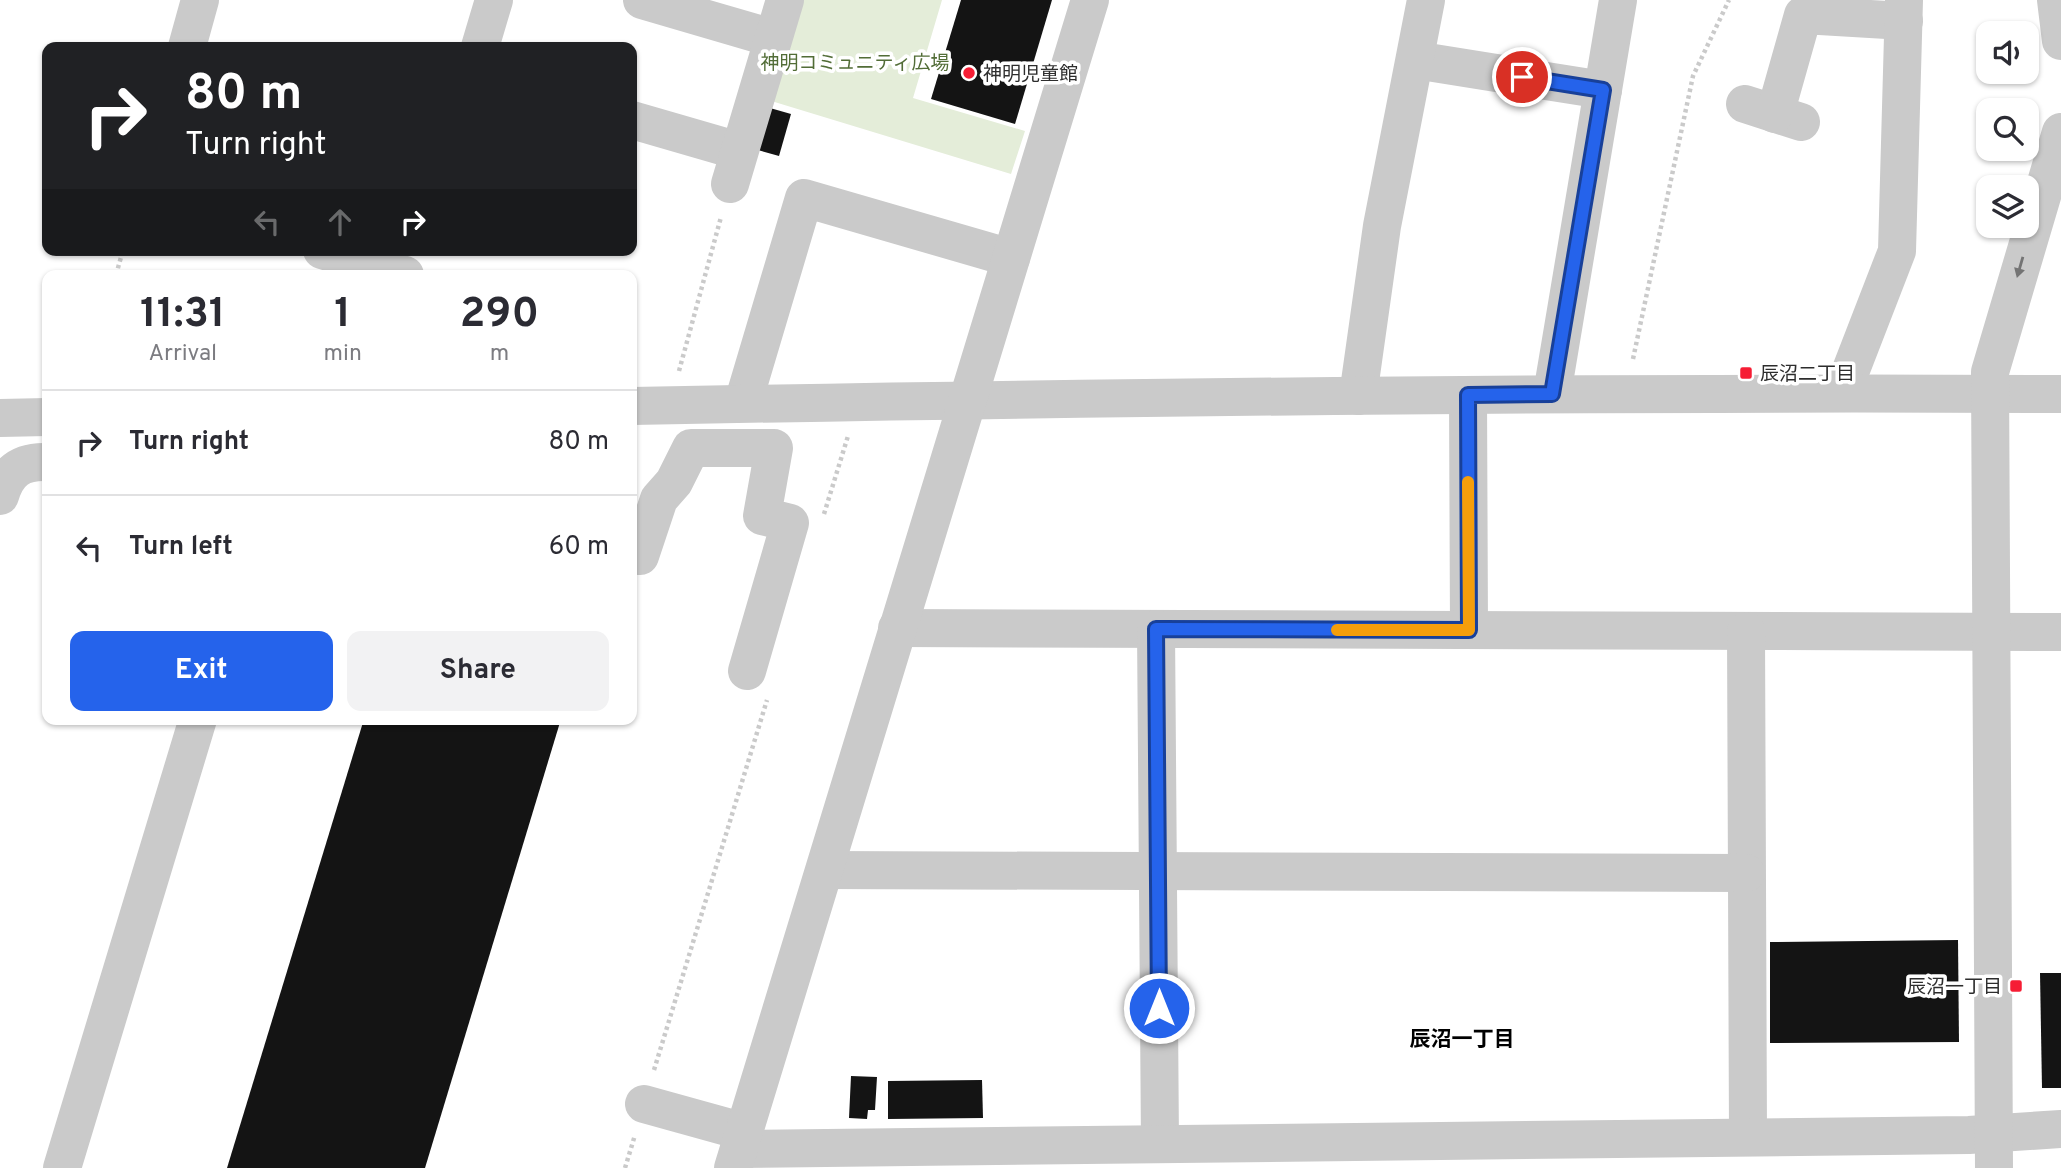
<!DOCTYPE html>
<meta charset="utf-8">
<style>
:root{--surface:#fff;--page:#f2f2f3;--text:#2b2b33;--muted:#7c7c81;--line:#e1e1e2;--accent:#2563eb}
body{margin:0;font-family:Overpass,"Noto Sans JP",sans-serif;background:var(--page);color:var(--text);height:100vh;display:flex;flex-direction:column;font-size:26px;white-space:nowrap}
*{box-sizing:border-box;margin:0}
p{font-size:23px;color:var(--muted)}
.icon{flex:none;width:38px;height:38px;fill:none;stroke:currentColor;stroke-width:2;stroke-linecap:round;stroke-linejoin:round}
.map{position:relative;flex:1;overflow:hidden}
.details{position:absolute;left:42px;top:270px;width:595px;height:455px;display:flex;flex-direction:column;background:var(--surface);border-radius:14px;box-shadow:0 2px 5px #0004}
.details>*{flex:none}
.banner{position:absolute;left:42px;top:42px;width:595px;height:214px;border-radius:14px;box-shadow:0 2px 5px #0004;background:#202124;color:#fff;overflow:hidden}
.controls{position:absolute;left:1976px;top:21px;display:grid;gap:14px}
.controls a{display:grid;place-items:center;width:63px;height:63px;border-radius:14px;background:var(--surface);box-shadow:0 2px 5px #0004;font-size:35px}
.pin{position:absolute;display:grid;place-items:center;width:60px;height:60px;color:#fff;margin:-30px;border:4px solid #fff;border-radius:50%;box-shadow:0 2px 7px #0007}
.me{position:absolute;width:77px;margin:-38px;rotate:0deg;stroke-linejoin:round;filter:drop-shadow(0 0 5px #0008)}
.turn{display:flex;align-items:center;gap:24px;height:147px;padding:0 28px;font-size:32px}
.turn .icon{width:91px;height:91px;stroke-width:2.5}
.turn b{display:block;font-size:49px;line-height:60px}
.lanes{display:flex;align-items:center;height:66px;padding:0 28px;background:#0003;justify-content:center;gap:35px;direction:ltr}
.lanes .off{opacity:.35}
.eta{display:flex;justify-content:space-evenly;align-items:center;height:119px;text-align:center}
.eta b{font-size:42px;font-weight:700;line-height:49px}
.button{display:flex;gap:14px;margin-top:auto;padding:14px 28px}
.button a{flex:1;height:80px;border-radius:14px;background:var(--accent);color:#fff;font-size:28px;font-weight:700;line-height:80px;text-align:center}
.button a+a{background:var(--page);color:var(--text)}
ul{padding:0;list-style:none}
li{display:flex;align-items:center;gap:21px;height:105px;padding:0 28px;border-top:2px solid var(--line)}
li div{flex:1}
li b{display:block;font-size:26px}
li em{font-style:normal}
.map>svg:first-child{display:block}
</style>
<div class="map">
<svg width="2061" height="1168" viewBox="0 0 2061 1168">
<rect width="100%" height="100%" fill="#fff"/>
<path fill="#e4edd9" d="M 798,0 L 942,0 L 913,98 L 1025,131 L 1011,174 L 768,100 Z"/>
<g fill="#141414">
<path d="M 961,0 L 1052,0 L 1015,124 L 931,99 Z"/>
<path d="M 763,106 L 791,114 L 779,156 L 751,148 Z"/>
<path d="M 364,719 L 561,719 L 425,1168 L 227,1168 Z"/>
<path d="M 1958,940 L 1959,1042 L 1770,1043 L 1770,942 Z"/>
<path d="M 2040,973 L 2061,973 L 2061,1088 L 2042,1088 Z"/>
<path d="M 851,1076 L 877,1077 L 875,1110 L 868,1110 L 867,1119 L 849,1118 Z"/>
<path d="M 982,1080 L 983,1118 L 888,1119 L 888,1081 Z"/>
</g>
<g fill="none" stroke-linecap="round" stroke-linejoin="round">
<g stroke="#cacaca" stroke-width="4.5" stroke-dasharray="3.5 3.5" stroke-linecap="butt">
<path d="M 116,275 L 123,250"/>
<path d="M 1633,359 L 1693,76 L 1729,0"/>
<path d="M 679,371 L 721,217"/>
<path d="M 824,514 L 848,436"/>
<path d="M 654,1070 L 767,700"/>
<path d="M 625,1168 L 635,1135"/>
</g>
<g stroke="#cacaca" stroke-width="38">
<path d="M 642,0 L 772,38"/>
<path d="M 2056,0 L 2061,41"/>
<path d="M 187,47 L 200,0"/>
<path d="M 480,47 L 494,0"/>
<path d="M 1415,60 L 1603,90"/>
<path d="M 1745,104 L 1801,122"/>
<path d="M 1775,114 L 1803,15 L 1904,21"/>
<path d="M 632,120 L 739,151"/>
<path d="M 730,184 L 785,0"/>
<path d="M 322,250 L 405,275"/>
<path d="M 1842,393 L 1897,251 L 1904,0"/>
<path d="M 1552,394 L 1618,0"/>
<path d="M 1468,395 L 1469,630"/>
<path d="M 1358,396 L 1382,226 L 1426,0"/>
<path d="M 743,403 L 804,198 L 1011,258"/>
<path d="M 632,406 C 1108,397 1585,392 2061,394"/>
<path d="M 0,418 L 47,417"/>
<path d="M 0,496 C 7,471 21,461 47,462"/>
<path d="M 632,554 L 640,556 L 659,499 L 674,482 L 691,448 L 774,448 L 762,516 L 790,523 L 747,671"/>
<path d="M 897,628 L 2061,632"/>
<path d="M 1156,629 L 1160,1144"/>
<path d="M 1746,631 L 1748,1136"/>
<path d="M 825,870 L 1746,873"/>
<path d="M 644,1104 L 745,1132"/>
<path d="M 739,1149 L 1969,1135 L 2061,1129"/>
<path d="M 62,1168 L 198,719"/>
<path d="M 733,1168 L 1090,0"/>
<path d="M 1994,1168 L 1990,372 L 2061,132"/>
</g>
</g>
<defs><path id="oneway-solid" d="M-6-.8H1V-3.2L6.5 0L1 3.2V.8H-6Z" transform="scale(1.75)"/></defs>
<use fill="#747474" href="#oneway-solid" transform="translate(2020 267) rotate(106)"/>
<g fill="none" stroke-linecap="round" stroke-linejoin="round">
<defs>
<path id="route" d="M 1159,1008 L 1156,629 L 1469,630 L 1468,395 L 1552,394 L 1603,90 L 1522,77"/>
</defs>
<use href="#route" stroke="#184099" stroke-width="18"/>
<use href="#route" stroke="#2563eb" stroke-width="12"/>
<path stroke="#f59e0b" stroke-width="12" d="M 1337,630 L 1469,630 L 1468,482"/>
</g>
<g fill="#f61d34" stroke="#fff" stroke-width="2.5">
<circle cx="969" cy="73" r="7"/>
<rect x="1739" y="366" width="14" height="14" rx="3.5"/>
<rect x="2009" y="979" width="14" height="14" rx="3.5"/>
</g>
<g text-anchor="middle" stroke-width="7" stroke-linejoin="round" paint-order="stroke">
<g font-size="19" fill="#526d37" stroke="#fff">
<text x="855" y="69">神明コミュニティ広場</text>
</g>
<g font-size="19" fill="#2d2d2d" stroke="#fff" text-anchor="start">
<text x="983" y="80">神明児童館</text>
<text x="1760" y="380">辰沼二丁目</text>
<text x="2002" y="993" text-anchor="end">辰沼一丁目</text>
</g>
<g font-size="21" font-weight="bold" fill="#000" stroke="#fff">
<text x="1462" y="1046">辰沼一丁目</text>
</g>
</g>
</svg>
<div class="controls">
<a><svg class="icon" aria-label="sound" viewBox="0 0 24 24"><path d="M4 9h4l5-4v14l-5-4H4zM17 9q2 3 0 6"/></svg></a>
<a><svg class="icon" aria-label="search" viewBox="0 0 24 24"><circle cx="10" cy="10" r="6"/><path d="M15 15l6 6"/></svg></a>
<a><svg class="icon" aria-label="layers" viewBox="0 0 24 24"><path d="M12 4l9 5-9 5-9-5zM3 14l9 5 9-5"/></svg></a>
</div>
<div class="pin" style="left:1522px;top:77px;background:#d93025"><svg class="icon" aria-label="arrive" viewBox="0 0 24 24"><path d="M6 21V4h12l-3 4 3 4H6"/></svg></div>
<svg class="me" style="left:1159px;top:1008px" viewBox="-20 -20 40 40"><circle r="17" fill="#2563eb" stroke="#fff" stroke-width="3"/><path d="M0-11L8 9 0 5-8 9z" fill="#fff"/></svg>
<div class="banner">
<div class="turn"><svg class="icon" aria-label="right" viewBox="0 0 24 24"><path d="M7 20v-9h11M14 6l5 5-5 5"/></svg><div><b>80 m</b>Turn right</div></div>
<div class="lanes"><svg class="icon off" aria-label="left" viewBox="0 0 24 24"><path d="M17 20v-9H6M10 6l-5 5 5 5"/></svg><svg class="icon off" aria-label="ahead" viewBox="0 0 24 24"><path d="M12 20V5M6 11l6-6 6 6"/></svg><svg class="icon" aria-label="right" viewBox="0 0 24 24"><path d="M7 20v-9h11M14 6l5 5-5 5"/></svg></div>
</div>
<section class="details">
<div class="eta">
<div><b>11:31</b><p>Arrival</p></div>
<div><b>1</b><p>min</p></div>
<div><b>290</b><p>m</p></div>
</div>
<ul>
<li><svg class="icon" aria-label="right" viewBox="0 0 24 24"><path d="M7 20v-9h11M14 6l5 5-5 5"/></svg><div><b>Turn right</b></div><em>80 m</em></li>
<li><svg class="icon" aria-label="left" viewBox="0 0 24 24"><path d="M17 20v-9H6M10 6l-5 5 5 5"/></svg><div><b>Turn left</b></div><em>60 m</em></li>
</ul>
<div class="button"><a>Exit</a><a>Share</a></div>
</section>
</div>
